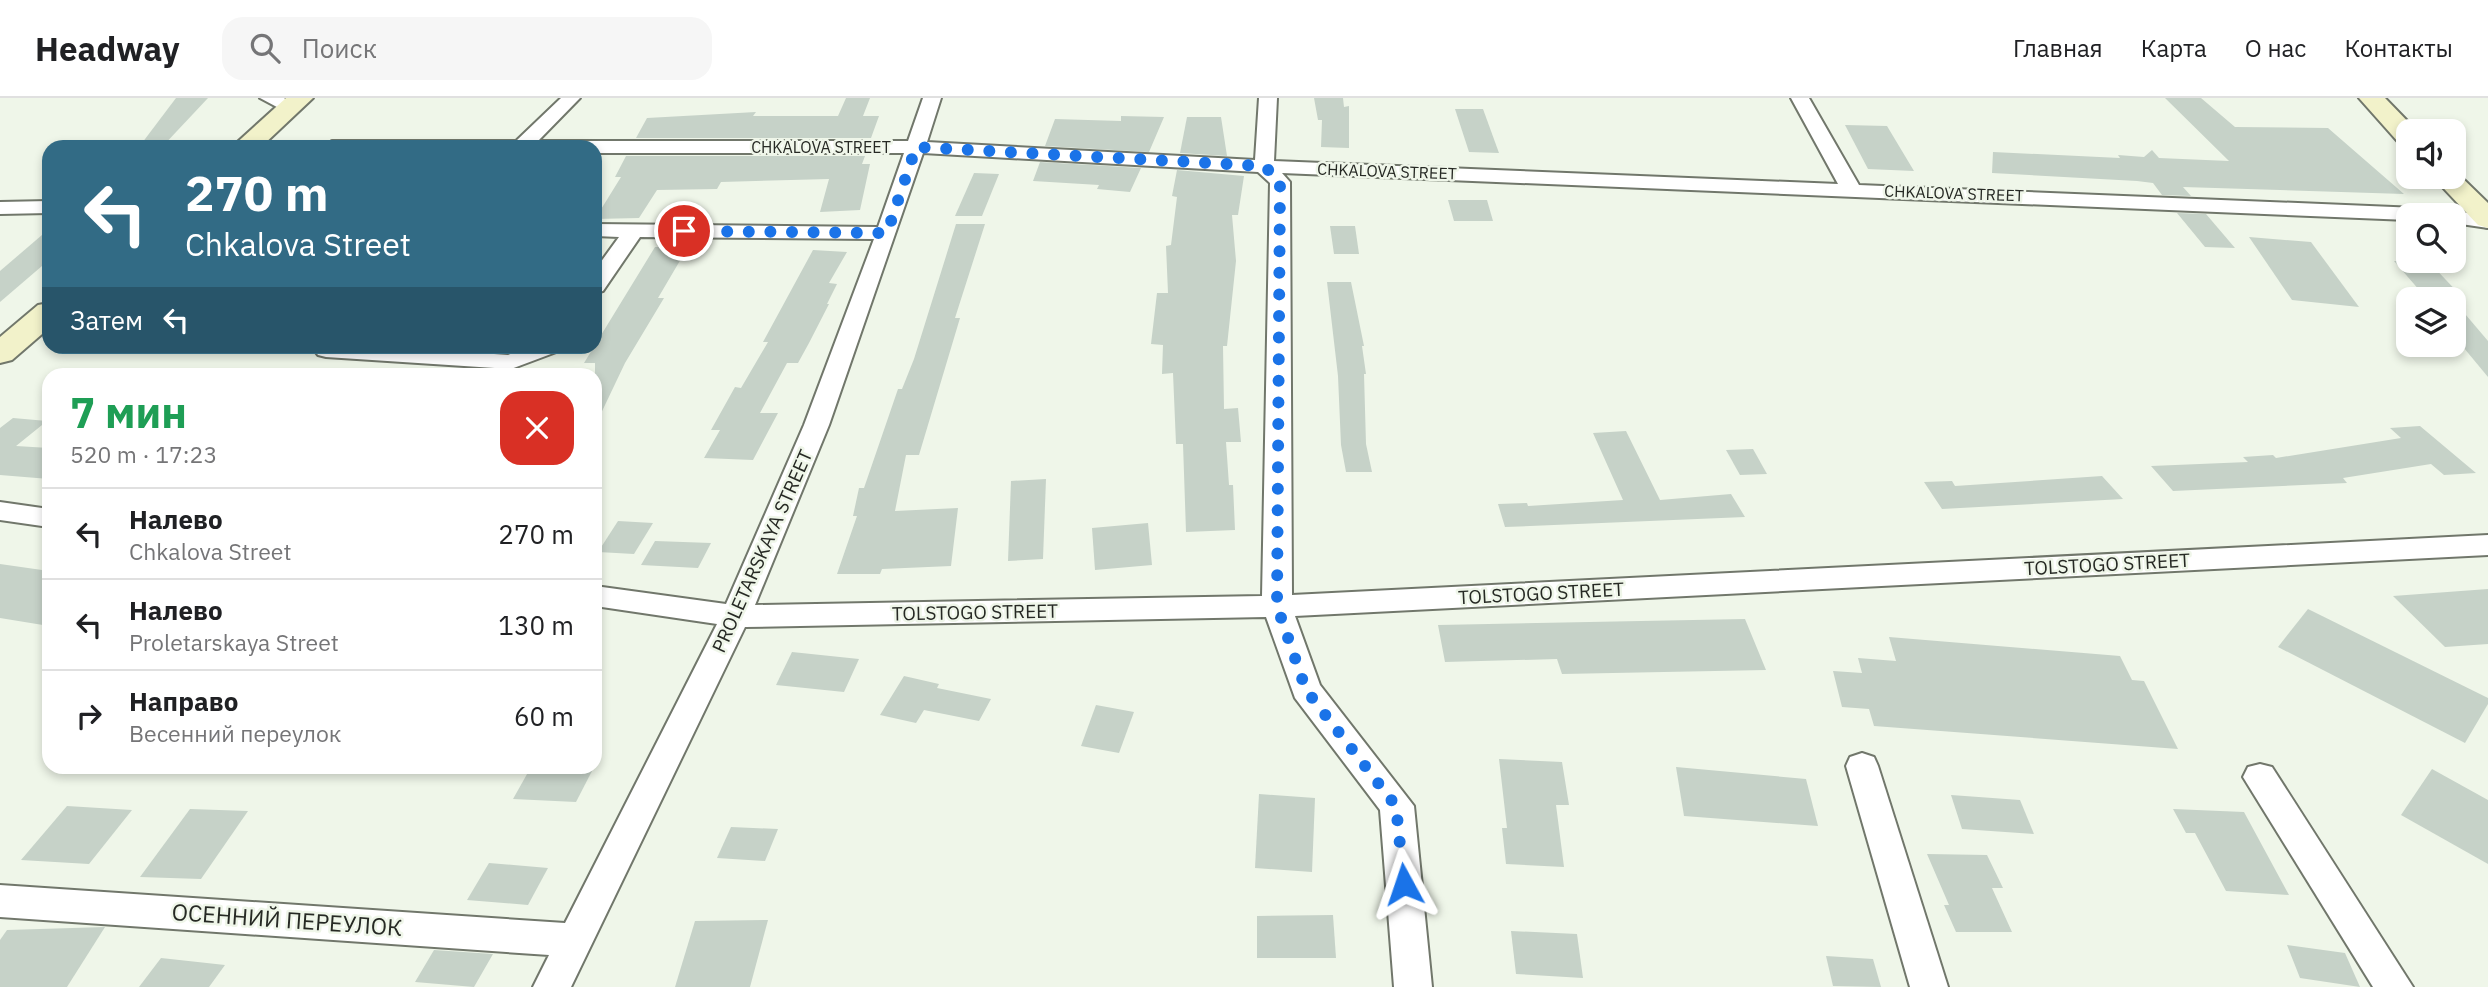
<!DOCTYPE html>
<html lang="ru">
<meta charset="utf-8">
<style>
:root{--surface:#fff;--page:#f6f6f6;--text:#202124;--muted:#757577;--line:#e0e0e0}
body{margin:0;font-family:"IBM Plex Sans",sans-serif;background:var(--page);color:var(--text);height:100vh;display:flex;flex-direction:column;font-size:26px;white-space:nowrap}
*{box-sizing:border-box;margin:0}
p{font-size:23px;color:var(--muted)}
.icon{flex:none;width:38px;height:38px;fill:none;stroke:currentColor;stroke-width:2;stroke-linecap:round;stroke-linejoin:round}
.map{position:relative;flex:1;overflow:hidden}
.details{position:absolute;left:42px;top:270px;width:560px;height:406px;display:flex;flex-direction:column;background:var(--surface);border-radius:21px;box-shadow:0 4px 10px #0003}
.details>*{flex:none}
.guide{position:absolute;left:42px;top:42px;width:560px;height:214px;border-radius:21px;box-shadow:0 4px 10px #0003;background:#326b85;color:#fff;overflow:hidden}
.tools{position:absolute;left:2396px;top:21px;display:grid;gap:14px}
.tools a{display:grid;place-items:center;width:70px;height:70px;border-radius:14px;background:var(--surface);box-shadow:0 4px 10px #0003;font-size:35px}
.pin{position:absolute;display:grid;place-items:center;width:60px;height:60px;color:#fff;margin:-30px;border:4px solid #fff;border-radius:50%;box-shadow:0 2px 7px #0007}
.me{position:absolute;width:77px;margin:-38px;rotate:355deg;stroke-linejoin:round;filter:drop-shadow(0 0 5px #0008)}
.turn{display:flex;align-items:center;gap:24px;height:147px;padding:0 28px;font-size:32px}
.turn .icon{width:91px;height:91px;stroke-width:2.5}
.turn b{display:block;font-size:49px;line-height:60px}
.then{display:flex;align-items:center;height:66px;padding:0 28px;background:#0003;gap:14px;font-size:26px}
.round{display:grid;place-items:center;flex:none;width:74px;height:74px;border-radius:21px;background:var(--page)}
.headline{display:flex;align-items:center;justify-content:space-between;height:119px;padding:0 28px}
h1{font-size:42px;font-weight:800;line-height:52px;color:#1e9e55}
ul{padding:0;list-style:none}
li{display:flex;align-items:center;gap:21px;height:91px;padding:0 28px;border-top:2px solid var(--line)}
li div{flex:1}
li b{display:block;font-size:26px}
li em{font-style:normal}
header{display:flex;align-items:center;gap:42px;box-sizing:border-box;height:98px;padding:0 35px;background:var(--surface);border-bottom:2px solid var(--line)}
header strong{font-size:33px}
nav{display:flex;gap:38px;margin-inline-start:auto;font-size:24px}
.search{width:490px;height:63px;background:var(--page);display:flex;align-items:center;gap:18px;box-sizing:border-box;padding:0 24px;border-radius:21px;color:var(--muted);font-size:26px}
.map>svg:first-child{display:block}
</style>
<header>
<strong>Headway</strong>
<div class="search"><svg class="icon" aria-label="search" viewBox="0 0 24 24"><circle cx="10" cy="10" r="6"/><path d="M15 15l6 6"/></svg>Поиск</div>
<nav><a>Главная</a><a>Карта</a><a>О нас</a><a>Контакты</a></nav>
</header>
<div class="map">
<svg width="2488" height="889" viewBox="0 0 2488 889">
<rect width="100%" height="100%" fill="#eff6e9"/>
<g fill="#c6d2c8">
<path d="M 176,0 L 208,0 L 162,49 L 139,49 Z"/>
<path d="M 846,0 L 870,0 L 863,18 L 879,18 L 871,40 L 636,40 L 647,20 L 756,14 L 753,18 L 838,18 Z"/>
<path d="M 1314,0 L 1343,0 L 1344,9 L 1349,8 L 1349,50 L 1321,49 L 1322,22 L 1318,22 Z"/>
<path d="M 2165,0 L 2201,0 L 2235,29 L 2328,30 L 2404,96 L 2183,89 L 2191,98 L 2162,97 L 2153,85 L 2137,83 L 1992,75 L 1993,54 L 2120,60 L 2118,57 L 2144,59 L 2152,52 L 2159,60 L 2229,63 Z"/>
<path d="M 1455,11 L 1483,11 L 1499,55 L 1469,54 Z"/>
<path d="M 1121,18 L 1164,19 L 1149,54 L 1045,48 L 1055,21 L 1121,23 Z"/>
<path d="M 1187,19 L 1221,19 L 1227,58 L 1180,55 Z"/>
<path d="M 1845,27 L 1887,28 L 1914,73 L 1868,71 Z"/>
<path d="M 626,58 L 865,58 L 862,66 L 870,66 L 860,112 L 820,114 L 829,81 L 721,84 L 717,91 L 657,92 L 639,120 L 595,121 L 621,79 L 615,79 Z"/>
<path d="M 1040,64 L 1141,70 L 1130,94 L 1097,91 L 1099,87 L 1033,83 Z"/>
<path d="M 1177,72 L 1244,78 L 1238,117 L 1232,117 L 1236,163 L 1227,248 L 1223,248 L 1224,311 L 1238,310 L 1241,344 L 1226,344 L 1229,387 L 1233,387 L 1235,432 L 1186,434 L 1183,346 L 1176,346 L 1173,275 L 1162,276 L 1163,247 L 1151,246 L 1157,195 L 1168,195 L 1166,148 L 1171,147 L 1177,99 L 1172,98 Z"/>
<path d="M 974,75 L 999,76 L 982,118 L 955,118 Z"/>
<path d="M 1448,102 L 1487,102 L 1493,123 L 1454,123 Z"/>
<path d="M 2177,115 L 2206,116 L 2235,150 L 2205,149 Z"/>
<path d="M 956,126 L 985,126 L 955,220 L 960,220 L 919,357 L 906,357 L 895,413 L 958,410 L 951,468 L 882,471 L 880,476 L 837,476 L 857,418 L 853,418 L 859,390 L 864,390 L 898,291 L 902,291 L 914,261 Z"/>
<path d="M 1330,128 L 1355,128 L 1359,156 L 1334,156 Z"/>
<path d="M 49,131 L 49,162 L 0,204 L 0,173 Z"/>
<path d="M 2249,139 L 2311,144 L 2359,209 L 2292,202 Z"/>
<path d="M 655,149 L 688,149 L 658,200 L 664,200 L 625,265 L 595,328 L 595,265 L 584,265 Z"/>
<path d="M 813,152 L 847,154 L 829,185 L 837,186 L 827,206 L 829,206 L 809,245 L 798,265 L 787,265 L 760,315 L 778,315 L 753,362 L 704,360 L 720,332 L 711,332 L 735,289 L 741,290 L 768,244 L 763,244 Z"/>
<path d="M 2394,163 L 2428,163 L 2464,201 L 2427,201 Z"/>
<path d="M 1327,184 L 1351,184 L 1364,248 L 1362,248 L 1366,276 L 1364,276 L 1366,346 L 1372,374 L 1346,374 L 1341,347 L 1338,278 Z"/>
<path d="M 2454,203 L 2488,243 L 2488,279 L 2454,238 Z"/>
<path d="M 13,320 L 47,323 L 16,348 L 49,350 L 49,381 L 0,377 L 0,330 Z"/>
<path d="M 2420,328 L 2476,375 L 2444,377 L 2431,366 L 2343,380 L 2347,385 L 2173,393 L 2151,368 L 2248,364 L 2243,359 L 2273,357 L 2276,360 L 2401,340 L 2390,330 Z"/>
<path d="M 1626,333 L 1660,402 L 1731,396 L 1745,419 L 1505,429 L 1498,406 L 1527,405 L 1528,408 L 1623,402 L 1593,335 Z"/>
<path d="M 1753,351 L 1767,376 L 1740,377 L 1726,352 Z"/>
<path d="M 2102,378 L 2123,401 L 1942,411 L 1924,384 L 1952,383 L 1955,388 Z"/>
<path d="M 1046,381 L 1043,461 L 1008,463 L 1011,383 Z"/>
<path d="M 618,423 L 653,425 L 634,456 L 598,454 Z"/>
<path d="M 1148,425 L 1152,467 L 1095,472 L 1092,430 Z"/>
<path d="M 655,443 L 711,445 L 698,470 L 641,467 Z"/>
<path d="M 0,466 L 49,473 L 49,528 L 0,520 Z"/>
<path d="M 2488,491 L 2488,546 L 2445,549 L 2393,498 Z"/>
<path d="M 2308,511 L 2488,600 L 2488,606 L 2465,645 L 2278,549 Z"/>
<path d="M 1745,521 L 1766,572 L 1562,576 L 1557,561 L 1445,564 L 1438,527 Z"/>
<path d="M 1889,539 L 2120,558 L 2132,582 L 2144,583 L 2178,651 L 1874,628 L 1869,611 L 1842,609 L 1833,573 L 1862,575 L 1858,560 L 1896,563 Z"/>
<path d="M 792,554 L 859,561 L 844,594 L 776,587 Z"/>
<path d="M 904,578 L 939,586 L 937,590 L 991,601 L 979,623 L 924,612 L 916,625 L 880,617 Z"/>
<path d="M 1096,607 L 1134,614 L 1119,655 L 1081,648 Z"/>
<path d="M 1499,661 L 1562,664 L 1569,707 L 1556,707 L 1564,769 L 1506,766 L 1502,730 L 1507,730 Z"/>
<path d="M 531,669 L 592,673 L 576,704 L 513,701 Z"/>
<path d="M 1676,669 L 1806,681 L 1818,728 L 1684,718 Z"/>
<path d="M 2432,671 L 2488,702 L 2488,766 L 2401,717 Z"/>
<path d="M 1259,696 L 1315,700 L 1312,774 L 1255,770 Z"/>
<path d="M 1951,697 L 2020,702 L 2034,736 L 1962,731 Z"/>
<path d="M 67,708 L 132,712 L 89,766 L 21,762 Z"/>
<path d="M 190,711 L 248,713 L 201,781 L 140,779 Z"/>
<path d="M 2173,711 L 2244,714 L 2289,797 L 2226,793 L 2195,735 L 2186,735 Z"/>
<path d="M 731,729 L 778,731 L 765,763 L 717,760 Z"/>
<path d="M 1927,756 L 1987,757 L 2003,790 L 1992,790 L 2012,834 L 1956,834 L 1944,807 L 1949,807 Z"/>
<path d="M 489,765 L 548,770 L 528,807 L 467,802 Z"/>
<path d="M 1333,817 L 1336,860 L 1257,860 L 1257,818 Z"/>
<path d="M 768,822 L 750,889 L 675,889 L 695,823 Z"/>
<path d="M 105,829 L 67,889 L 0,889 L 0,842 L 7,832 Z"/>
<path d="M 1511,833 L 1577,836 L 1583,880 L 1516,876 Z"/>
<path d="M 2287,847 L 2345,855 L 2360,889 L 2300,880 Z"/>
<path d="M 434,852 L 493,856 L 474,889 L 415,884 Z"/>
<path d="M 1826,858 L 1873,861 L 1881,889 L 1833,888 Z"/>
<path d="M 161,860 L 225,867 L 209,889 L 139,889 Z"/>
</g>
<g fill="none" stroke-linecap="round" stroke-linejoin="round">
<defs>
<g id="minor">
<path d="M 260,0 L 284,0 L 299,10 L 290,16 Z"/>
<path d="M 561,0 L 580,0 L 538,43 L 908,43 L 923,0 L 941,0 L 927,44 L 1255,62 L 1259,0 L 1277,0 L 1274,63 L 1838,86 L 1791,0 L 1809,0 L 1859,87 L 2441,111 L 2488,118 L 2488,130 L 2454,125 L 2454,117 L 2408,117 L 2408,122 L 1282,75 L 1290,84 L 1292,497 L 2488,437 L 2488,457 L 1295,518 L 1320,587 L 1414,708 L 1432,889 L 1394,889 L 1380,712 L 1295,600 L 1266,519 L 745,529 L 571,889 L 533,889 L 549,857 L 0,819 L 0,787 L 565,825 L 717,526 L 595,508 L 595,488 L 726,506 L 804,327 L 874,141 L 640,139 L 603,193 L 595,195 L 595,172 L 619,139 L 595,138 L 595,126 L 878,129 L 904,55 L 595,55 L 595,49 L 322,49 L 332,43 L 516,43 ZM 923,55 L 1258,74 L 1270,85 L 1262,498 L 755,507 L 829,327 Z"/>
<path d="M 49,103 L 49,115 L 0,116 L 0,104 Z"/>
<path d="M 317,248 L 382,248 L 508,257 L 529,248 L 562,248 L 559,253 L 511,271 L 326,259 L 318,257 L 314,252 Z"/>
<path d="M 0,404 L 49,411 L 49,429 L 0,422 Z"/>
<path d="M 1862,655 L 1874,659 L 1878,668 L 1948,889 L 1910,889 L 1846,668 L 1850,659 Z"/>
<path d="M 2260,666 L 2272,669 L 2413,889 L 2373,889 L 2243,679 L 2248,669 Z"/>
</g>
<g id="secondary">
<path d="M 286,0 L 313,0 L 261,49 L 232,49 Z"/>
<path d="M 2359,0 L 2385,0 L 2417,33 L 2408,33 L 2408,47 L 2399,45 Z"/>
<path d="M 2454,72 L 2488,105 L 2488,130 L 2478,127 L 2433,79 L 2454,79 Z"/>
<path d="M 49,205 L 49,230 L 12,262 L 0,265 L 0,239 L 38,207 Z"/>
</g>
</defs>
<use href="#minor" stroke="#71776b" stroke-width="4"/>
<use href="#secondary" stroke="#71776b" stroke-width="4"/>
<use href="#minor" fill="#fff" fill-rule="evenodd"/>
<use href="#secondary" fill="#f2f2ca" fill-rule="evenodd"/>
</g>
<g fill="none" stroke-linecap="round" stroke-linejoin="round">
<path stroke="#1a73e8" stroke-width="12" stroke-dasharray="0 21.6" d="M 684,133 L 887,135 L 916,49 L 1264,68 L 1280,83 L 1277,508 L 1306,592 L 1396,708 L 1404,786"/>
</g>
<g text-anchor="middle" stroke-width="5" stroke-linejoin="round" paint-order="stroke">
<g font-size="16" fill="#262924" stroke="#eff6e9">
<text x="821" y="55">CHKALOVA STREET</text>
<text transform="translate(1387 73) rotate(2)" y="6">CHKALOVA STREET</text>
<text transform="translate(1954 95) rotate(2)" y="6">CHKALOVA STREET</text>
</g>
<g font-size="19" fill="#262924" stroke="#eff6e9">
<text transform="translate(762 453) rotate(-66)" y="7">PROLETARSKAYA STREET</text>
<text transform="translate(2107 466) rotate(-3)" y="7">TOLSTOGO STREET</text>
<text transform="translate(1541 495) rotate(-3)" y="7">TOLSTOGO STREET</text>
<text transform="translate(975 514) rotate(-1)" y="7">TOLSTOGO STREET</text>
</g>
<g font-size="23" fill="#262924" stroke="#eff6e9">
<text transform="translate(287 822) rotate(4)" y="8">ОСЕННИЙ ПЕРЕУЛОК</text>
</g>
</g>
</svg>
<div class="tools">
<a><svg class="icon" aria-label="sound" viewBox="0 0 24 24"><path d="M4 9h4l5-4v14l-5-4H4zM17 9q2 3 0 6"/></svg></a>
<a><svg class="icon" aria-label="search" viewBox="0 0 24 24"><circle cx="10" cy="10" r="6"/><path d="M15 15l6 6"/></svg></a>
<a><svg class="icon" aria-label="layers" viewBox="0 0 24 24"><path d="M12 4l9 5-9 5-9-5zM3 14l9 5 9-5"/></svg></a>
</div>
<div class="pin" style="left:684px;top:133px;background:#d93025"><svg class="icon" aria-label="arrive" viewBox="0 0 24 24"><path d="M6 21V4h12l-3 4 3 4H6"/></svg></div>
<svg class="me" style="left:1404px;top:786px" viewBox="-20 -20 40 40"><path d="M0-17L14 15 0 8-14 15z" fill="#1a73e8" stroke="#fff" stroke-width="4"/></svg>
<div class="guide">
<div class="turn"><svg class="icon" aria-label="left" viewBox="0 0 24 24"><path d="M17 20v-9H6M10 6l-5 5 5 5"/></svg><div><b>270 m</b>Chkalova Street</div></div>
<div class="then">Затем<svg class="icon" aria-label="left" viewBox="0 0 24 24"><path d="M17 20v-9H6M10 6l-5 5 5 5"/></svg></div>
</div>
<section class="details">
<div class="headline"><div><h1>7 мин</h1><p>520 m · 17:23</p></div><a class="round" style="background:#d93025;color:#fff"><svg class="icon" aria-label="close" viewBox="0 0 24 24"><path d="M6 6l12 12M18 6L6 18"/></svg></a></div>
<ul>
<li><svg class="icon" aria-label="left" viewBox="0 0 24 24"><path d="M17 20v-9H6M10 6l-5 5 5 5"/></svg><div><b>Налево</b><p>Chkalova Street</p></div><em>270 m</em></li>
<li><svg class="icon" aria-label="left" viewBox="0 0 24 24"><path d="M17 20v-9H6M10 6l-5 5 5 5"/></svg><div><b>Налево</b><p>Proletarskaya Street</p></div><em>130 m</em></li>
<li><svg class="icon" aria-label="right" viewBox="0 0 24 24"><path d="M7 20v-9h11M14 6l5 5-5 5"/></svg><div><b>Направо</b><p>Весенний переулок</p></div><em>60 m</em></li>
</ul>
</section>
</div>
